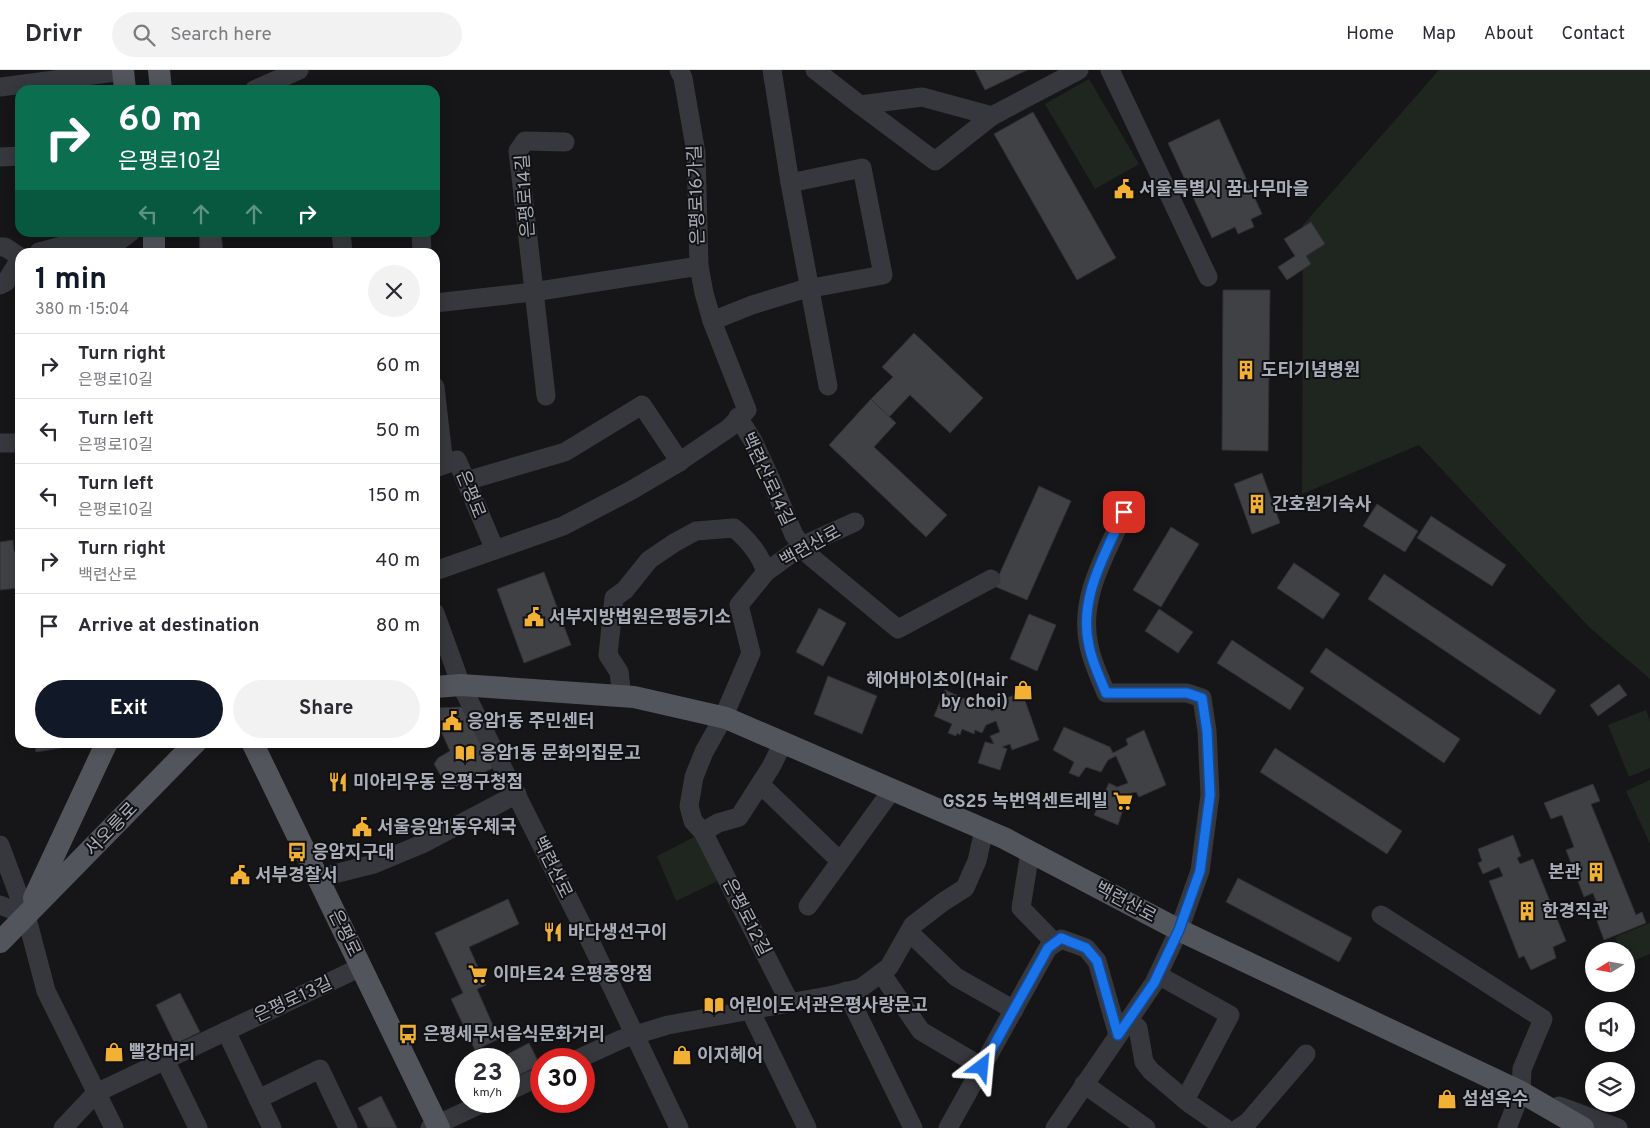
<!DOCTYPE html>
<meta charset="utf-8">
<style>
:root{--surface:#fff;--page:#f2f2f3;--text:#2b2b33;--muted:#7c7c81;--line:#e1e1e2;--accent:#111827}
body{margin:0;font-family:Overpass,"Noto Sans KR",sans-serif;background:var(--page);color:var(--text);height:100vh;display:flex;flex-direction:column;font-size:19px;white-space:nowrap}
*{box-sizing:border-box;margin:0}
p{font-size:16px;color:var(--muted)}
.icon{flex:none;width:28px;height:28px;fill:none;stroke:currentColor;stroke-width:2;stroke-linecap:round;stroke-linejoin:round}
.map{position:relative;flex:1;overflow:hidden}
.side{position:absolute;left:15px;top:178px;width:425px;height:500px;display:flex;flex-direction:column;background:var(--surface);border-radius:15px;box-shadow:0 2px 12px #0003}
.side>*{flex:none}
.guide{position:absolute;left:15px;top:15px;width:425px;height:152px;border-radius:15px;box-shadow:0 2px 12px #0003;background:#0b6e4f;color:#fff;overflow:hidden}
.needle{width:32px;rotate:259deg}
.controls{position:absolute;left:1585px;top:872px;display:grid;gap:10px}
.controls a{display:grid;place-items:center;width:50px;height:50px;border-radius:50%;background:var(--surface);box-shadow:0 2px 12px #0003;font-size:25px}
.speed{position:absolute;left:455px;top:978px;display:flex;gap:10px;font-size:25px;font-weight:700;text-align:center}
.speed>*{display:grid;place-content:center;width:65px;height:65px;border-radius:50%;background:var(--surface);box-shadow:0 2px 12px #0003;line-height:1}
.speed small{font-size:12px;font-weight:400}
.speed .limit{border:8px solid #d22;background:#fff;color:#111}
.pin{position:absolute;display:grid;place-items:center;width:42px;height:42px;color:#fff;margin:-21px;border-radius:10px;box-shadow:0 2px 8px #0006}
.me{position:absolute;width:55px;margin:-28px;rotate:29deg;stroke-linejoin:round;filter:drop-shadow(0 0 4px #0008)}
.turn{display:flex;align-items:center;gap:18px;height:105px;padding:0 20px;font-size:22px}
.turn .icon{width:65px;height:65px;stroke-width:2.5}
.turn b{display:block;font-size:35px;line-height:42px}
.lanes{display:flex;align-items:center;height:48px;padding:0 20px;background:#0003;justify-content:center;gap:25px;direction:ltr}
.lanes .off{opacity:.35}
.round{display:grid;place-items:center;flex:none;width:52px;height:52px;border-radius:26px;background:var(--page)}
.head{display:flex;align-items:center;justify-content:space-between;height:85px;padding:0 20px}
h1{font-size:30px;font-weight:700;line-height:38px;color:var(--accent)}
.primary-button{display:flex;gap:10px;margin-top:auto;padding:10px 20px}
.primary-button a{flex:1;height:58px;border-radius:30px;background:var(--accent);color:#fff;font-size:20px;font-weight:700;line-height:58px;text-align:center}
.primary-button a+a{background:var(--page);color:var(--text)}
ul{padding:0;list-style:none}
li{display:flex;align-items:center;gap:15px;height:65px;padding:0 20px;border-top:1px solid var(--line)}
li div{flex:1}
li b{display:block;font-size:19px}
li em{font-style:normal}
header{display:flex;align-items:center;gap:30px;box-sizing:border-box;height:70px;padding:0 25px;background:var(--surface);border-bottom:1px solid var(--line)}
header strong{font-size:24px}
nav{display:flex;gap:28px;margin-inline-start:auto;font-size:18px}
.search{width:350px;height:45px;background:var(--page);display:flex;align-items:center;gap:12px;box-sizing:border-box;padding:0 18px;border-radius:28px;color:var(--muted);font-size:19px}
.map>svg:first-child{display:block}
</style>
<header>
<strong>Drivr</strong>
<div class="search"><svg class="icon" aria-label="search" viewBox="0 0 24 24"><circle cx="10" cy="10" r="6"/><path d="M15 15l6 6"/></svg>Search here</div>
<nav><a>Home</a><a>Map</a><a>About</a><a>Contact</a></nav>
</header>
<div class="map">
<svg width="1650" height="1058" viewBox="0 0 1650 1058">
<rect width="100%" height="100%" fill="#161618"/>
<g fill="#1e261f">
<path d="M 1439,0 L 1650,0 L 1650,609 L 1589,557 L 1419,375 L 1302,424 L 1303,155 Z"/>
<path d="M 1089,9 L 1139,94 L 1095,119 L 1045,34 Z"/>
<path d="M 1646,640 L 1650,651 L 1650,698 L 1629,707 L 1608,655 Z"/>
<path d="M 1650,710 L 1650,774 L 1626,721 Z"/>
<path d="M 698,765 L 722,809 L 676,831 L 657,786 Z"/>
<path d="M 1650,853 L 1650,884 L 1626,894 L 1626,881 L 1620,881 L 1615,867 Z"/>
</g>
<g fill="#404145" stroke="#303034">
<path d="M 975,0 L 1027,0 L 985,20 Z"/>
<path d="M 1033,42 L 1116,188 L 1077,210 L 994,64 Z"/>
<path d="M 1219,49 L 1262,144 L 1251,149 L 1254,157 L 1238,164 L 1235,157 L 1212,168 L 1168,73 Z"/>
<path d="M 1311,152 L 1325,174 L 1306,186 L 1311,194 L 1287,210 L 1278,197 L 1295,186 L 1284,169 Z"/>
<path d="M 199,162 L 221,162 L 223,182 L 200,182 Z"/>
<path d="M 1223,220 L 1270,220 L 1268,381 L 1222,380 Z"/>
<path d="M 914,263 L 983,328 L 950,363 L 910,325 L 889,347 L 871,329 L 893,307 L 882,297 Z"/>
<path d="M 871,329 L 896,353 L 874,377 L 947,445 L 926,467 L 829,375 Z"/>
<path d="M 1262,403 L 1280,453 L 1252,464 L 1234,414 Z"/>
<path d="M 1039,416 L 1071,431 L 1027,530 L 994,516 Z"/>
<path d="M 1377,434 L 1418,461 L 1405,482 L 1363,456 Z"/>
<path d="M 1431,446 L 1506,495 L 1492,516 L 1417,468 Z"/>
<path d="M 1171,457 L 1199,474 L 1161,537 L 1133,520 Z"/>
<path d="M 13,470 L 14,481 L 20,480 L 20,507 L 18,508 L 19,518 L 0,520 L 0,472 Z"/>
<path d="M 1294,493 L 1340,524 L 1323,549 L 1277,518 Z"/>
<path d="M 544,502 L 571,575 L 524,593 L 497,519 Z"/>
<path d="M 1384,504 L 1556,620 L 1540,645 L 1368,529 Z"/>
<path d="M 819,538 L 846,553 L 823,596 L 796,582 Z"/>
<path d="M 1159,539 L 1193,562 L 1178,583 L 1145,561 Z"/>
<path d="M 1029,544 L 1056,555 L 1037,601 L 1010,589 Z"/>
<path d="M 1232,570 L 1304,618 L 1290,640 L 1217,593 Z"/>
<path d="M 1326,578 L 1460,669 L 1444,693 L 1310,602 Z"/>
<path d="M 828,606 L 877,626 L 862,664 L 814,644 Z"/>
<path d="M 1619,614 L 1627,625 L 1598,646 L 1590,635 Z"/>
<path d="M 945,620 L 992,641 L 996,639 L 994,633 L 1022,622 L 1039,670 L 1012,680 L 1010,674 L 1002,677 L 1007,679 L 1000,700 L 978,693 L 985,672 L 994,674 L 990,666 L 1000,662 L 996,651 L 986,655 L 982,663 L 975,660 L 974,664 L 962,659 L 960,665 L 957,663 L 956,666 L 948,663 L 952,654 L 934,646 Z"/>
<path d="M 462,637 L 493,698 L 449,720 L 434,694 L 438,688 L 450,681 L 435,648 L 435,638 Z"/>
<path d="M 16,646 L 20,646 L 20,672 Z"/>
<path d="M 1064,657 L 1110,677 L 1113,683 L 1128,675 L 1126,669 L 1144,660 L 1166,715 L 1139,727 L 1136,722 L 1128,724 L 1118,755 L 1094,745 L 1109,713 L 1117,717 L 1128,713 L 1116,686 L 1108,690 L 1101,702 L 1086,697 L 1079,707 L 1069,703 L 1074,692 L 1053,680 Z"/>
<path d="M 35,672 L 60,672 L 61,678 L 36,682 Z"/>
<path d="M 1275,678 L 1402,761 L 1387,784 L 1260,702 Z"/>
<path d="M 1593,714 L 1600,731 L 1591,734 L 1636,845 L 1642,842 L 1646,853 L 1604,870 L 1597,851 L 1603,849 L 1593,823 L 1584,827 L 1566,780 L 1574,777 L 1562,745 L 1551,749 L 1544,733 Z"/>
<path d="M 1513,765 L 1521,786 L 1517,788 L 1520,794 L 1533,789 L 1566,871 L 1553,877 L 1556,888 L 1531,900 L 1524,886 L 1519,888 L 1489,811 L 1503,806 L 1499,797 L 1483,804 L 1478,793 L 1482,791 L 1478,779 Z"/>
<path d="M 1238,808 L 1352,868 L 1339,892 L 1226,832 Z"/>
<path d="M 508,829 L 519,854 L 469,877 L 486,915 L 477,919 L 499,969 L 475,980 L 451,929 L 463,923 L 435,863 Z"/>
<path d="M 180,923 L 200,962 L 175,974 L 156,935 Z"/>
<path d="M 529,973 L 540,995 L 513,1008 L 509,1001 L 509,989 L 503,989 L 502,987 Z"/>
<path d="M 381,1026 L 397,1058 L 368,1058 L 358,1038 Z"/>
</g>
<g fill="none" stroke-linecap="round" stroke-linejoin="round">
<g stroke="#37383d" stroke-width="19">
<path d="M 772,0 L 790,113 L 828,316"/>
<path d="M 815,0 L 860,35 L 922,27 L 992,46 L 1079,0"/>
<path d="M 1110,0 L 1208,207"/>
<path d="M 0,17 L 123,1"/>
<path d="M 254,20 L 299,0"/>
<path d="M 860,35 L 935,91 L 992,46"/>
<path d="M 0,87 L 20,86"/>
<path d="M 341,162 L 343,182"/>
<path d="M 421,162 L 422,182"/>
<path d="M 0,177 L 5,177 L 20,187"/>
<path d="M 39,182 L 62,176 L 119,171 L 131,162"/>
<path d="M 0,215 L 6,212 L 20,189"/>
<path d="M 435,233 L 533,222 L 699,196"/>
<path d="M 712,251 L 752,235 L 801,220 L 883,205 L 862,98 L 790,113"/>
<path d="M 435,317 L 444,395"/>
<path d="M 546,326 L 518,81 L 525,71 L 565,72"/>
<path d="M 738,347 L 753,371 L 771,410 L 794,465 L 810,486 L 898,559 L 991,509"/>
<path d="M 0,373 L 20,373"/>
<path d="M 435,398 L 457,390 L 495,480"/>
<path d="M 466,411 L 565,382 L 642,335 L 680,392"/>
<path d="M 435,501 L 563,456 L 630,421 L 676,394 L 729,358 L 747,340 L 712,251 L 704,223 L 699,196 L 696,83 L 683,8 L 679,0"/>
<path d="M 435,543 L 461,615 L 591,873 L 679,1058"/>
<path d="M 622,626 L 619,602 L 608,585 L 614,528 L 625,520 L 649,490 L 674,473 L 696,461 L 734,458 C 747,469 760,484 766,502"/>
<path d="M 760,714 L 840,791"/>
<path d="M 703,762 L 718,753 L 739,747 L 771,697 L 783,673"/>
<path d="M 0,775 L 26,845 L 46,921 L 114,1058"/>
<path d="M 1030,782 L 1021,838 L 1055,873"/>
<path d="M 318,808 L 374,794 L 422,774 L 517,724"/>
<path d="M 0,835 L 26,845"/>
<path d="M 808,836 L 892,720"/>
<path d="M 1381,845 L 1543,949 L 1522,999 L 1521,1022 L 1507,1058"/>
<path d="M 909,862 L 956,907 L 1014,940"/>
<path d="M 881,903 L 921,961 L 982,997"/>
<path d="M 1158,905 L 1230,945 L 1185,1030"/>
<path d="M 846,921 L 913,1058"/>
<path d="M 790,933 L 703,762 L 693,751 L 689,736 L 694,707 L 704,682 L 723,648 L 751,583 L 739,535 L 766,502 L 802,476 L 855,452"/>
<path d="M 750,940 L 807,1058"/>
<path d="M 1128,950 L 1138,958 L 1144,992 L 1151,1001 L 1190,1034 L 1225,1058"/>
<path d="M 226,961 L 272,1058"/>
<path d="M 578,989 L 622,969 L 668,955 L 833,925 L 861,918 L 889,897 L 913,855 L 943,832 L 965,818 L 977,791 L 984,760"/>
<path d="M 165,990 L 198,1058"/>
<path d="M 1084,1014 L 1146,1058"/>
<path d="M 509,1021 L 541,1006"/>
<path d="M 258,1029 L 320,999 L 348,1058"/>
<path d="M 1559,1036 L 1618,1058"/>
<path d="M 63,1058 L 96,1023 L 361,897"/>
<path d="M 430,1058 L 487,1031"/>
<path d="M 948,1058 L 1048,878 L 1061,869 L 1086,878 L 1097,891 L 1118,965"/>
<path d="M 1055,1058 L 1154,913 L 1179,860 L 1200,801 L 1210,725 L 1207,661 L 1202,628 L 1187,623 L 1106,623 C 1100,608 1092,592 1089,576 C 1078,528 1106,484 1125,442"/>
<path d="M 1239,1058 L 1248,1052 L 1306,984"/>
</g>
<g stroke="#53555c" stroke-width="22">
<path d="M 123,0 L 125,20"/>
<path d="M 159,0 L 161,20"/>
<path d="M 154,162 L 154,182"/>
<path d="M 435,617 L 461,615 L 634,627 L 726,648 L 1004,768 L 1179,860 L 1521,1022 L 1583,1058"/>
<path d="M 252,672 L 439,1058"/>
<path d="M 34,828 L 107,672"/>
<path d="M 0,872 L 196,672"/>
</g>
</g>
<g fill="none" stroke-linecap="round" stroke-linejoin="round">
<defs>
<path id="route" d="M 982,997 L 1048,878 L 1061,868 L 1086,878 L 1097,891 L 1118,965 L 1154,913 L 1179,860 L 1200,801 L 1210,725 L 1207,661 L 1202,628 L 1187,623 L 1106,623 C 1100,608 1092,592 1089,576 C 1078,528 1105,485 1124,442"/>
</defs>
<use href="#route" stroke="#114b97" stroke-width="12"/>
<use href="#route" stroke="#1a73e8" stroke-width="9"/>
</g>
<defs>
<symbol id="civic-bare" viewBox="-9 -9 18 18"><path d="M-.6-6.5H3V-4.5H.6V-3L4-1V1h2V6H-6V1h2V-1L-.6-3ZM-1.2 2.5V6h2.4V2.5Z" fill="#f2b134" stroke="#111113" stroke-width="2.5" paint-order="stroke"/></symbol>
<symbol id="building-bare" viewBox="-9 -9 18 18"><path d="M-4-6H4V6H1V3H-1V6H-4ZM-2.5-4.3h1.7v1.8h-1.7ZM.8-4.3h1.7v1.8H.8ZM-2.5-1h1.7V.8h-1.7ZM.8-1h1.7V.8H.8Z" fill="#f2b134" stroke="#111113" stroke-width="2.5" paint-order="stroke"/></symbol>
<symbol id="shop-bare" viewBox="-9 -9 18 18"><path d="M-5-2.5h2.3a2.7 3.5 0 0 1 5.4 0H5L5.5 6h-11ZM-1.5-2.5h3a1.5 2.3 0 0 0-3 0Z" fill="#f2b134" stroke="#111113" stroke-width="2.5" paint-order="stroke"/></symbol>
<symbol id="library-bare" viewBox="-9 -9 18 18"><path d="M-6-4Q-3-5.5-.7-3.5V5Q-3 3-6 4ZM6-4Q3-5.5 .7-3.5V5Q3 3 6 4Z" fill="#f2b134" stroke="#111113" stroke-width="2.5" paint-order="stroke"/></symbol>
<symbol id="restaurant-bare" viewBox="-9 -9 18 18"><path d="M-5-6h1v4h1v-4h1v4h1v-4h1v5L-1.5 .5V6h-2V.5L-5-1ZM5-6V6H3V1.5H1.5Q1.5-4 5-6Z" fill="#f2b134" stroke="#111113" stroke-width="2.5" paint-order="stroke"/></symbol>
<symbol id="supermarket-bare" viewBox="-9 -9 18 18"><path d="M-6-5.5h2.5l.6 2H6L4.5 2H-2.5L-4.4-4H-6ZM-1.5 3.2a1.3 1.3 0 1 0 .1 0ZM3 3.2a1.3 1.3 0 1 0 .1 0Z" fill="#f2b134" stroke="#111113" stroke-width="2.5" paint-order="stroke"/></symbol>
<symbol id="bus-bare" viewBox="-9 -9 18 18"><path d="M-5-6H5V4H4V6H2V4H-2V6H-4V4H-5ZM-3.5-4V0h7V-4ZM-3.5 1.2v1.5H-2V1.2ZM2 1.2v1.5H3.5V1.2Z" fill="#f2b134" stroke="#111113" stroke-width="2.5" paint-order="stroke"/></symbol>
</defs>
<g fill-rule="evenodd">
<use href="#civic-bare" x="1110" y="105" width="28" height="28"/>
<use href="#building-bare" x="1232" y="286" width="28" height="28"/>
<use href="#building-bare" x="1243" y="420" width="28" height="28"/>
<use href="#civic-bare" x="520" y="533" width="28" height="28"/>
<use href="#shop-bare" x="1009" y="606" width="28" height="28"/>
<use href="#civic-bare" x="438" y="637" width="28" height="28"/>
<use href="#library-bare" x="451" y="669" width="28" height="28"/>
<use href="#restaurant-bare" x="324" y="698" width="28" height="28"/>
<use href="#supermarket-bare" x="1109" y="717" width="28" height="28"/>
<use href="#civic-bare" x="348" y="743" width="28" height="28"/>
<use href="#bus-bare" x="283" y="768" width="28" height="28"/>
<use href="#building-bare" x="1582" y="788" width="28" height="28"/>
<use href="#civic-bare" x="226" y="791" width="28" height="28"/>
<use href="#building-bare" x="1513" y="827" width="28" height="28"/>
<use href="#restaurant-bare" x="539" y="848" width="28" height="28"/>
<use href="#supermarket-bare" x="464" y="890" width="28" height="28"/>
<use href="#library-bare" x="700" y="921" width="28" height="28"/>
<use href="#bus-bare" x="394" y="950" width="28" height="28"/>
<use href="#shop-bare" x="100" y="968" width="28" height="28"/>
<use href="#shop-bare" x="668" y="971" width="28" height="28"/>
<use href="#shop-bare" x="1433" y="1015" width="28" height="28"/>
</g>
<g text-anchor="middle" stroke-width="4" stroke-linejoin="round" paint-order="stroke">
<g font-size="18" font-weight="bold" fill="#a8adb8" stroke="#111113" text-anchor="start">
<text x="1139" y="125">서울특별시 꿈나무마을</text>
<text x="1261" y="306">도티기념병원</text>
<text x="1272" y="440">간호원기숙사</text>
<text x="549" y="553">서부지방법원은평등기소</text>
<text x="1008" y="616" text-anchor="end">헤어바이초이(Hair<tspan x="1008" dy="21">by choi)</tspan></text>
<text x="467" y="657">응암1동 주민센터</text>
<text x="480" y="689">응암1동 문화의집문고</text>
<text x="353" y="718">미아리우동 은평구청점</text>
<text x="1108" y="737" text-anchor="end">GS25 녹번역센트레빌</text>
<text x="377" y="763">서울응암1동우체국</text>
<text x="312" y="788">응암지구대</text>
<text x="1581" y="808" text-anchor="end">본관</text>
<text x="255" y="811">서부경찰서</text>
<text x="1542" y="847">한경직관</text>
<text x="568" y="868">바다생선구이</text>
<text x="493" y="910">이마트24 은평중앙점</text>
<text x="729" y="941">어린이도서관은평사랑문고</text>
<text x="423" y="970">은평세무서음식문화거리</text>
<text x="129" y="988">빨강머리</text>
<text x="697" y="991">이지헤어</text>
<text x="1462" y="1035">섬섬옥수</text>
</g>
<g font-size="18" fill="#a8adb8" stroke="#111113">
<text transform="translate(696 125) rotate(-92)" y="6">은평로16가길</text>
<text transform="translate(525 126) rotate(-94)" y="6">은평로14길</text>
<text transform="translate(768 409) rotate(65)" y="6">백련산로14길</text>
<text transform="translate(471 424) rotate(68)" y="6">은평로</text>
<text transform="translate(810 476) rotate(-29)" y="6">백련산로</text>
<text transform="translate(111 759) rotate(-46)" y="6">서오릉로</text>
<text transform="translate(553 797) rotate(64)" y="6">백련산로</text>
<text transform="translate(1126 832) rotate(28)" y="6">백련산로</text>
<text transform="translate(747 847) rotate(63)" y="6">은평로12길</text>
<text transform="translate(345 863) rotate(64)" y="6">은평로</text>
<text transform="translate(293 929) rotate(-25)" y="6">은평로13길</text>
</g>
</g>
</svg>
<div class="controls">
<a><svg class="needle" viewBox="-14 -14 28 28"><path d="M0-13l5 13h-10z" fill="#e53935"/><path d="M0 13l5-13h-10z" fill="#7c7c81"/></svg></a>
<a><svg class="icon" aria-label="sound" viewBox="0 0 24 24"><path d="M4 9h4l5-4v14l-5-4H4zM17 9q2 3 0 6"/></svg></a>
<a><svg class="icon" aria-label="layers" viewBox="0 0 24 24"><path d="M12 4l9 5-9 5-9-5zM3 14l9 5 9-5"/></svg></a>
</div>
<div class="speed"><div>23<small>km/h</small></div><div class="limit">30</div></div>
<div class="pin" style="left:1124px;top:442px;background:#d93025"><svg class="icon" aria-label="arrive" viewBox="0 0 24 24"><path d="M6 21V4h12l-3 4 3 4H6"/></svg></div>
<svg class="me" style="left:982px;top:997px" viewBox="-20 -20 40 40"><path d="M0-17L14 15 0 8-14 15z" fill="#1a73e8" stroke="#fff" stroke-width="4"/></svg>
<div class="guide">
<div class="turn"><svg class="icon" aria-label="right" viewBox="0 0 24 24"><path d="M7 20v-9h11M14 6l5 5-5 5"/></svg><div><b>60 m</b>은평로10길</div></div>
<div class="lanes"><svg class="icon off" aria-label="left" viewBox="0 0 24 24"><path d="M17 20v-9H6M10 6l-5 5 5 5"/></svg><svg class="icon off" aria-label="ahead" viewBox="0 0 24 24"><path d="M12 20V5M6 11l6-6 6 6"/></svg><svg class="icon off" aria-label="ahead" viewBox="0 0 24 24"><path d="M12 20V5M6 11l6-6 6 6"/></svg><svg class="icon" aria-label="right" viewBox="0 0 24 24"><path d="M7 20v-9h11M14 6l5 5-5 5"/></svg></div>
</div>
<section class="side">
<div class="head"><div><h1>1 min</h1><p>380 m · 15:04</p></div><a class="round"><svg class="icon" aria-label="close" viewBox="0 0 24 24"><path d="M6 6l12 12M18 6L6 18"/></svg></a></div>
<ul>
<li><svg class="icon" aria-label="right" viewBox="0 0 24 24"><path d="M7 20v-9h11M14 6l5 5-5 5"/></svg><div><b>Turn right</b><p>은평로10길</p></div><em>60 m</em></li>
<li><svg class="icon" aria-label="left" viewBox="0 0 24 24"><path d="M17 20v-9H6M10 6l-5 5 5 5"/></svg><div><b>Turn left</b><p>은평로10길</p></div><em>50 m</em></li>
<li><svg class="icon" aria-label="left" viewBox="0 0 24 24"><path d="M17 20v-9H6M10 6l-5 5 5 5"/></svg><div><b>Turn left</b><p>은평로10길</p></div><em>150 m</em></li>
<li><svg class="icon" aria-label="right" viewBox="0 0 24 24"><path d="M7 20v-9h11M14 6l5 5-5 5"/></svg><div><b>Turn right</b><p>백련산로</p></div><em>40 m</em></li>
<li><svg class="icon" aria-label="arrive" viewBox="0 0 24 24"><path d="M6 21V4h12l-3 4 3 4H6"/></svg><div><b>Arrive at destination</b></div><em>80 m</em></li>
</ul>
<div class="primary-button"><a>Exit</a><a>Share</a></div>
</section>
</div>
